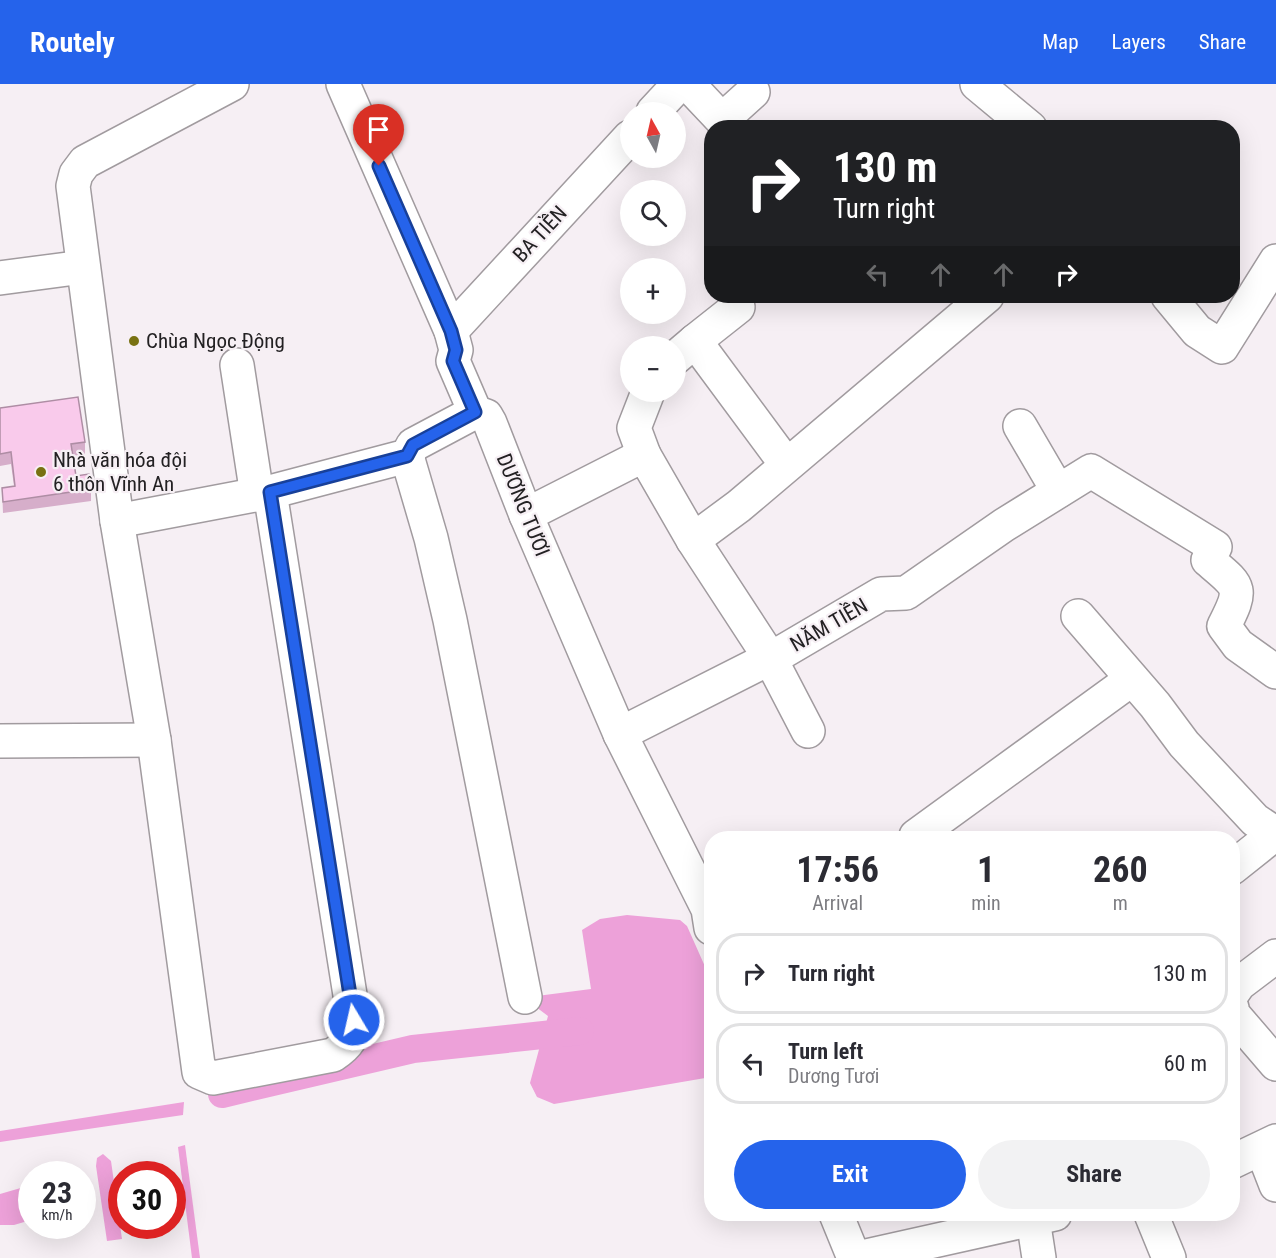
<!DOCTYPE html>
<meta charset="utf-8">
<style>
:root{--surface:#fff;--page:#f2f2f3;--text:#2b2b33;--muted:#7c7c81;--line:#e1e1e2;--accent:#2563eb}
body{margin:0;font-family:"Roboto Condensed",sans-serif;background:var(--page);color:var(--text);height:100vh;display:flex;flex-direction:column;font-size:22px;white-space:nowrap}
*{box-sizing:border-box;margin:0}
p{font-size:20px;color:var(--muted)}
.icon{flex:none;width:33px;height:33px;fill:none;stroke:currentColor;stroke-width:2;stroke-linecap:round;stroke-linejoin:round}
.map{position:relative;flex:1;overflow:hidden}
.sheet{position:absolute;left:704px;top:747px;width:536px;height:390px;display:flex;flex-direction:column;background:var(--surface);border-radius:24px;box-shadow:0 6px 24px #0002}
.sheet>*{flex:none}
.banner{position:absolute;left:704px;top:36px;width:536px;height:183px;border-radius:24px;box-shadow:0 6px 24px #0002;background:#202124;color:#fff;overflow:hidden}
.needle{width:39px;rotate:352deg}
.controls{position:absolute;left:620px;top:18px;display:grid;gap:12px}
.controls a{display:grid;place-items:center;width:66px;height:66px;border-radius:50%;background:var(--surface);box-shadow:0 6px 24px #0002;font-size:30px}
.speed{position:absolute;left:18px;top:1077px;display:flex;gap:12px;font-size:30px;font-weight:700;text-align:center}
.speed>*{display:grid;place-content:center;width:78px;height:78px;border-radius:50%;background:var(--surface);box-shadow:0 6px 24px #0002;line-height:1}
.speed small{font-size:15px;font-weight:400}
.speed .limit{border:9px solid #d22;background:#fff;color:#111}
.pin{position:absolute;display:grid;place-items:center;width:51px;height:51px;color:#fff;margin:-62px -26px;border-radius:50% 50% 50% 0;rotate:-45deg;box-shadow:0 0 6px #0007}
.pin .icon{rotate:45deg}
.me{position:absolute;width:66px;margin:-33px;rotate:351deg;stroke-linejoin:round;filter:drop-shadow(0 0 4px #0008)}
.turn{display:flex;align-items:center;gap:21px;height:126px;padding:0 30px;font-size:27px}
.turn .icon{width:78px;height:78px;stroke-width:2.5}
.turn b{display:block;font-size:42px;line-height:51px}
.lanes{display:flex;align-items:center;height:57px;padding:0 30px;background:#0003;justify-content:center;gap:30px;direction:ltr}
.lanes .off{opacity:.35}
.eta{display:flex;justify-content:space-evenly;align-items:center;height:102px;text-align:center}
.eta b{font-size:36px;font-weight:700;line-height:42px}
.primary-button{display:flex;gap:12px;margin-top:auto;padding:12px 30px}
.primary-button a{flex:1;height:69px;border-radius:36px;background:var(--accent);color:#fff;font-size:24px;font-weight:700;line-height:69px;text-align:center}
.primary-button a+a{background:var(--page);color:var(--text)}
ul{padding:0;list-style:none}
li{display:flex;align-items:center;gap:18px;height:81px;margin:0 12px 9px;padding:0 18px;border:3px solid var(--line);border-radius:24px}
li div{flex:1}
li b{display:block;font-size:22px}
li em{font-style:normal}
header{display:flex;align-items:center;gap:36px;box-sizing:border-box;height:84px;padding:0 30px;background:var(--accent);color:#fff}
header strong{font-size:28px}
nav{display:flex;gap:33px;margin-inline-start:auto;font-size:21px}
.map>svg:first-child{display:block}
</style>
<header>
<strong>Routely</strong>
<nav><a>Map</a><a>Layers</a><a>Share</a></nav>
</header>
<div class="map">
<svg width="1276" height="1174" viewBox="0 0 1276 1174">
<rect width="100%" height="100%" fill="#f6eff4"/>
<g fill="#eda1d9">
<path d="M 627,831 L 680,836 L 687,842 L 711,896 L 711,993 L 554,1020 L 537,1013 L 530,999 L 548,932 L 536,923 L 537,912 L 591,905 L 582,846 L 600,835 Z"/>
<path d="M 184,1018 L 183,1031 L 0,1058 L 0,1047 Z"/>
<path d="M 185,1061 L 200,1174 L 192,1174 L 178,1063 Z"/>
<path d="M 103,1070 L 111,1077 L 122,1155 L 107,1157 L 96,1082 L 97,1074 Z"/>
<path d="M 31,1101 L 31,1136 L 14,1141 L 0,1141 L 0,1110 Z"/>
</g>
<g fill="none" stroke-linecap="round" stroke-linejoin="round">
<path stroke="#eda1d9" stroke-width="28" d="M 222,1010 L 413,965 L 580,947"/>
<defs>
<g id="minor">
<path d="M 232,0 L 85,78 L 76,90 L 73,102 L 117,437 L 154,656 L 199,988 L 213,994 L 333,971 C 348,961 353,954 354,936 L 270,408"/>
<path d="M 343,0 L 451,247 L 456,266 L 453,277 L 475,328 L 486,332 L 490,339 L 526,431 L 620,650 L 708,825 L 711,844"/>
<path d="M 688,0 L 722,36 L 753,8"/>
<path d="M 977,0 L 1030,44"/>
<path d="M 653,28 L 679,0"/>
<path d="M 0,194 L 83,183"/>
<path d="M 1168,212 L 1197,247 L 1222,263 L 1276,177"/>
<path d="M 451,247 L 630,53"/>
<path d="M 695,257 L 738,223"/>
<path d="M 675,274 L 695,257 L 786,380"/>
<path d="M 237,281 L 257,411"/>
<path d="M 1020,342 L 1058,407"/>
<path d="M 644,371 L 634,344 L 648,308"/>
<path d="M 407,372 L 431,454 L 450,536 L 525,913"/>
<path d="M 526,431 L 644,371 L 693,456 L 770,574 L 808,647"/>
<path d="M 117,437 L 270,408 L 407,372 L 413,361 L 475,328"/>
<path d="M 693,456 L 739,422 L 987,212"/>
<path d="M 1078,532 L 1155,621 L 1184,660 L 1255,736 L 1276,750"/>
<path d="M 620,650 L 784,567 L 881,510 L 906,509 L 1004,441 L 1091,387 L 1215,463 L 1208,476 C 1240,503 1244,503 1224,542 L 1238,561 L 1276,588"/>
<path d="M 0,657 L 154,656"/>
<path d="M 917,754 L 916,752 L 1132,595"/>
<path d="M 1232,784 L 1276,749"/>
<path d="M 1232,910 L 1239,900 L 1276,872"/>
<path d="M 1232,924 L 1233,930 L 1276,980"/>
<path d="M 1262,1065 L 1276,1101"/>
<path d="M 1232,1078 L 1276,1057"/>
<path d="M 836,1130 L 854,1174"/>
<path d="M 1151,1130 L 1169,1174"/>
<path d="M 1033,1135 L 1039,1174"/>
<path d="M 857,1174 L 1055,1130"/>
</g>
</defs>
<use href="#minor" stroke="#a19b9f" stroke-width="36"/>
<use href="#minor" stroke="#fff" stroke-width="33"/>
</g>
<path fill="#d6aeca" d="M 0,324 L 85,358 L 85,370 L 73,372 L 76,392 L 91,405 L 91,417 L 3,429 L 2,404 L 14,402 L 11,380 L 0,382 Z"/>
<path fill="#f9caeb" stroke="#ae8da4" stroke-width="1.5" d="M 78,313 L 85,358 L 71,360 L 76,392 L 89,390 L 91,405 L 3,418 L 2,404 L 15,402 L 11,368 L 0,370 L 0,324 Z"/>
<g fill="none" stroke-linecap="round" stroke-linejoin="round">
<defs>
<path id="route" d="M 354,936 L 270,408 L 407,372 L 413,361 L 475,328 L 453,277 L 456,266 L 451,247 L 379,82"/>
</defs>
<use href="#route" stroke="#184099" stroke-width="15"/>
<use href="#route" stroke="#2563eb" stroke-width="10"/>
</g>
<g fill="#787112" stroke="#f6eff4" stroke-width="2">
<circle cx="134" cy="257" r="6"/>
<circle cx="41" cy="388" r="6"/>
</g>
<g text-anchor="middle" stroke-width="4.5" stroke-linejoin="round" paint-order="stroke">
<g font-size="21" fill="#232123" stroke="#f6eff4">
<text transform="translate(540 150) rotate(-47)" y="7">BA TIỀN</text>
<text transform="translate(523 421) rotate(68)" y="7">DƯƠNG TƯƠI</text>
<text transform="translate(829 541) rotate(-30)" y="7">NĂM TIỀN</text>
</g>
<g font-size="21" fill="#232123" stroke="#f6eff4" text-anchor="start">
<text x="146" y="264">Chùa Ngọc Động</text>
<text x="53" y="383">Nhà văn hóa đội<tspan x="53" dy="24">6 thôn Vĩnh An</tspan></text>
</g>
</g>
</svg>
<div class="controls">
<a><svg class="needle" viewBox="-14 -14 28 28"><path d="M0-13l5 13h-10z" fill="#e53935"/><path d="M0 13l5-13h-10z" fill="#7c7c81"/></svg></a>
<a><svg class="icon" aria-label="search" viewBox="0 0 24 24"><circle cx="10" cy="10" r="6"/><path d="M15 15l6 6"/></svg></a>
<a>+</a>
<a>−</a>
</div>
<div class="speed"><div>23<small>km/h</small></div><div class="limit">30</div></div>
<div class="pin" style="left:379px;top:82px;background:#d93025"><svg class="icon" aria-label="arrive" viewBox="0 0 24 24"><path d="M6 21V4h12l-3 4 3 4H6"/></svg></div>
<svg class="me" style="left:354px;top:936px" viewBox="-20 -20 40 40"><circle r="17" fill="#2563eb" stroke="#fff" stroke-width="3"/><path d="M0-11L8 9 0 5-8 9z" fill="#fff"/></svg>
<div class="banner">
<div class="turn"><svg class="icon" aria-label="right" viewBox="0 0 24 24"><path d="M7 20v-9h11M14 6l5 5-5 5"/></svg><div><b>130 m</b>Turn right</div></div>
<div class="lanes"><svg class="icon off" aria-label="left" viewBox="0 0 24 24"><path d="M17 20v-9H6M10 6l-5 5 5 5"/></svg><svg class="icon off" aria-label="ahead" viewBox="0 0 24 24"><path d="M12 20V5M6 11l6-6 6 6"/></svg><svg class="icon off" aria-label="ahead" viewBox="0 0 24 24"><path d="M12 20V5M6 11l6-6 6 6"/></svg><svg class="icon" aria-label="right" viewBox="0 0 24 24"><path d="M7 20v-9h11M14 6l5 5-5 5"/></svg></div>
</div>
<section class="sheet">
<div class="eta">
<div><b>17:56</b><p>Arrival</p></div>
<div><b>1</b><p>min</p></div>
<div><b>260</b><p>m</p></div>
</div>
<ul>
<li><svg class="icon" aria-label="right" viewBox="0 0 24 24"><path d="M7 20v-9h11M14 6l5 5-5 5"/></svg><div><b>Turn right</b></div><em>130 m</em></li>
<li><svg class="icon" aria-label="left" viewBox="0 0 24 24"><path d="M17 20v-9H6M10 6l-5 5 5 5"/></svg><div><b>Turn left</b><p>Dương Tươi</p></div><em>60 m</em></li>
</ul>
<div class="primary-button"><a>Exit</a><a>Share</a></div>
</section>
</div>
